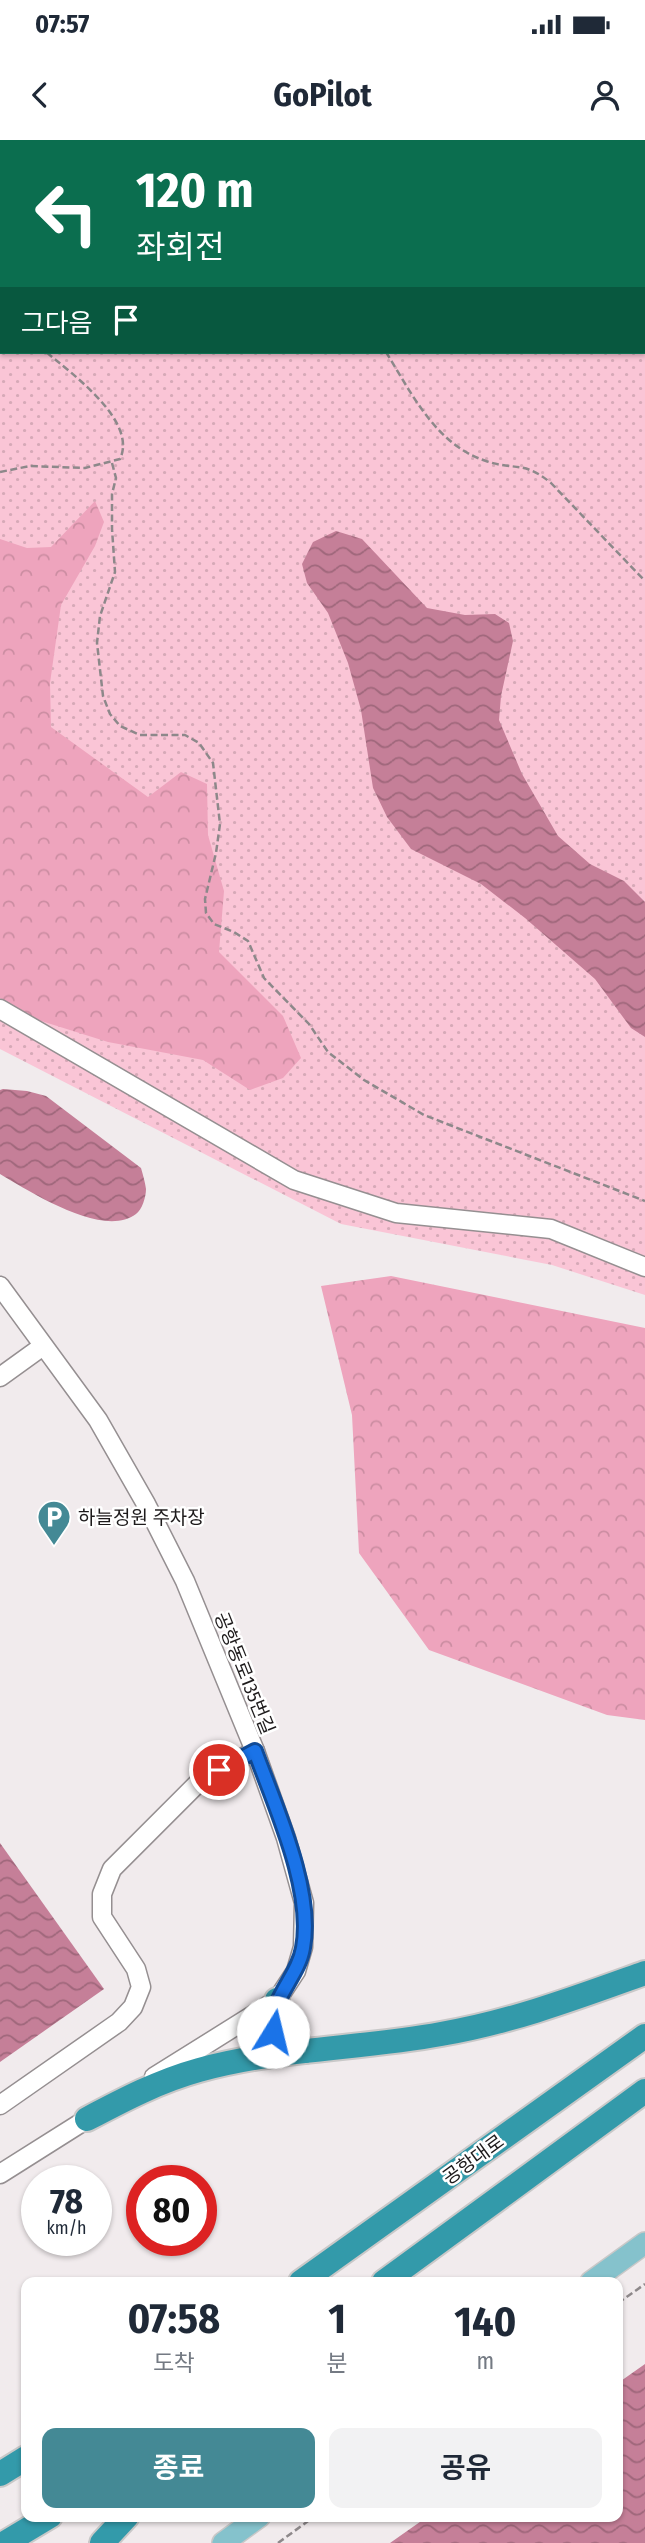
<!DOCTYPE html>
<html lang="ko">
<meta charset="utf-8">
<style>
:root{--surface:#fff;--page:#f2f2f3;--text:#1f2937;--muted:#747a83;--accent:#448995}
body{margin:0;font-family:"Fira Sans Condensed","Noto Sans KR",sans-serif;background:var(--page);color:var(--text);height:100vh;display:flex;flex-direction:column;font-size:26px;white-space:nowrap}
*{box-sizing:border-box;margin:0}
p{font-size:23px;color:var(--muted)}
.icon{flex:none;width:38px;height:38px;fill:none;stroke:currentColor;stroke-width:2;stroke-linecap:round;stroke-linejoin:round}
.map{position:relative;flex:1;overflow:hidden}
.drawer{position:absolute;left:21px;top:2137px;width:602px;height:245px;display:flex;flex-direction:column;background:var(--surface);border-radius:14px;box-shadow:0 2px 5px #0004}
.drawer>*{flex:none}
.banner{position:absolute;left:0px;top:0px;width:646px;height:214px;box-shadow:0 2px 5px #0004;background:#0b6e4f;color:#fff;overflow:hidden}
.speed{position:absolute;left:21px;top:2025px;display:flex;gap:14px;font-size:35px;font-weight:700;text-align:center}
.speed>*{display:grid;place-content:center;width:91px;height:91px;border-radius:50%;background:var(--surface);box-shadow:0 2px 5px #0004;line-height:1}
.speed small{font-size:18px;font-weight:400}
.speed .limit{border:10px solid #d22;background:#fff;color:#111}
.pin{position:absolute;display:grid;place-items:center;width:60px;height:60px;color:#fff;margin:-30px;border:4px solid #fff;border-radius:50%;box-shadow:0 2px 7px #0007}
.me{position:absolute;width:77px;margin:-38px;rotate:9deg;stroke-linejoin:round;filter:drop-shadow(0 0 5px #0008)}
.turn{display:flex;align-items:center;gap:24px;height:147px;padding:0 21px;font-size:32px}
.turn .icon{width:91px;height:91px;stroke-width:2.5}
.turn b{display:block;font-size:49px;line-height:60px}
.then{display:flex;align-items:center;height:66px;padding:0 21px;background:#0003;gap:14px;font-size:26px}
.eta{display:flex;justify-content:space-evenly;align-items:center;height:119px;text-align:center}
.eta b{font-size:42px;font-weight:700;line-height:49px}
.cta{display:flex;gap:14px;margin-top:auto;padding:14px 21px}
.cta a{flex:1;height:80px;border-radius:14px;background:var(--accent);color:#fff;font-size:28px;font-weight:700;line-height:80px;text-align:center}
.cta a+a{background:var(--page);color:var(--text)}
.status{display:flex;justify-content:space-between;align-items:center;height:49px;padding:0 35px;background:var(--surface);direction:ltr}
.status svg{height:19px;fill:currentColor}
header{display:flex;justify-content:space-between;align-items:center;height:91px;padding:0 21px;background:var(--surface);font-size:32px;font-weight:700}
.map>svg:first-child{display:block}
</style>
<div class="status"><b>07:57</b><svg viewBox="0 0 49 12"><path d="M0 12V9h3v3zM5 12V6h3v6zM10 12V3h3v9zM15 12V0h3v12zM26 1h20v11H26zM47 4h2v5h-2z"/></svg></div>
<header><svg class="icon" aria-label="back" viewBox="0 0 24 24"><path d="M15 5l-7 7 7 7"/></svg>GoPilot<svg class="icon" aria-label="person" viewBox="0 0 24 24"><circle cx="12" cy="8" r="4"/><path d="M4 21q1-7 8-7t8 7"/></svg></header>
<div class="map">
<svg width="645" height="2403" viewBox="0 0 645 2403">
<defs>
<pattern id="grass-dots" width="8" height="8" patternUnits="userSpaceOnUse" patternTransform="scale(1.75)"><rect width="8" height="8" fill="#fac5d6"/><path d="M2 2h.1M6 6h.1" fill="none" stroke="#d6a9b7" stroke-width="1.8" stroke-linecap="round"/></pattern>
<pattern id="forest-crowns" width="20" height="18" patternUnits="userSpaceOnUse" patternTransform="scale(1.75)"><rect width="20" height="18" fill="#eea4bd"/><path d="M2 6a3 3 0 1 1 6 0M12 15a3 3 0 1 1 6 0" fill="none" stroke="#cc8da2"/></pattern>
<pattern id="water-waves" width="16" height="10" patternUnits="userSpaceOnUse" patternTransform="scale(1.75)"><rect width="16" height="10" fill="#c57f98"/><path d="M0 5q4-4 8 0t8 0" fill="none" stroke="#9f677b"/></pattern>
</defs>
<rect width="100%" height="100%" fill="#f1ebed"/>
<path fill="url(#grass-dots)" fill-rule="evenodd" d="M 0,0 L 645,0 L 645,1155 L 552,1125 L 341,1084 L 0,909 ZM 2,2 L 644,2 L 644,212 L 2,212 Z"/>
<g fill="url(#forest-crowns)">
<path d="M 95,361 L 104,382 L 95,406 L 61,465 L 50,543 L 51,587 L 148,657 L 181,632 L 207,644 L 208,695 L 224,751 L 219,812 L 283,876 L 301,918 L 283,938 L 250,950 L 203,920 L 108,902 L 38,880 L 0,858 L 0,399 L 27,408 L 51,407 Z"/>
<path d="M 391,1136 L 645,1188 L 645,1580 L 607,1575 L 429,1510 L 359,1413 L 352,1275 L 321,1146 Z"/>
</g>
<g fill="url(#water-waves)">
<path d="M 336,391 L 362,399 L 427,468 L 465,475 L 495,474 L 509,483 L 513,501 L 501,556 L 499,580 L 522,634 L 558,696 L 590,724 L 624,741 L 645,762 L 645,897 L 631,888 L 595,839 L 525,778 L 481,744 L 411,709 L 387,677 L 373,648 L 361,570 L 348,523 L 328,473 L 307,443 L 302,424 L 313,402 Z"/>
<path d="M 3,949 L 27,951 L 46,956 L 141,1028 C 143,1035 145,1042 146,1049 C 146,1057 142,1070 136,1074 C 103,1099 31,1052 0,1034 L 0,950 Z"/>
<path d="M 0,1703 L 104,1849 L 0,1922 Z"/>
<path d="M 645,2224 L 645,2403 L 390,2403 L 427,2377 L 618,2376 L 618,2243 Z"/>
</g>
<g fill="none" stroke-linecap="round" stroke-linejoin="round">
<defs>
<g id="minor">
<path d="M 0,869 L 294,1040 L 396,1073 L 551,1089 L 645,1127"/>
<path d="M 0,1146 L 98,1280 L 146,1364 L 185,1441 L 255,1611 L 286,1698 L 304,1763 L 303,1807 L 296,1831 L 277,1860 L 154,1937"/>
<path d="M 0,1237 L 43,1206"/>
<path d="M 0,1965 L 119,1882 L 133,1867 L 141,1847 L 136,1829 L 102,1777 L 102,1754 L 112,1729 L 202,1639 L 255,1611"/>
<path d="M 0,2034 L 95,1974"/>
</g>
<g id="major">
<path d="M 591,2142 L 645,2103"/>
<path d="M 223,2403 L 260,2376"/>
</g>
<g id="highway">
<path d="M 277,1860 L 272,1884 L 275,1898 L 289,1907 L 305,1911"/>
<path d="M 87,1979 C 123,1960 159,1941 199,1930 C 278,1908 361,1909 441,1894 C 512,1882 578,1857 645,1833"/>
<path d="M 301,2142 L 645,1896"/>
<path d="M 384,2142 L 645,1951"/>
<path d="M 0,2334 L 26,2318"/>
<path d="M 5,2403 L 50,2376"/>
<path d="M 102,2403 L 127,2376"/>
</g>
</defs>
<use href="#minor" stroke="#958f91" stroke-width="21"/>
<use href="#major" stroke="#c9c8c8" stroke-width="24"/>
<use href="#highway" stroke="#c9c8c8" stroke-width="28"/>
<g stroke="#8d888a" stroke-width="2.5" stroke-dasharray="7 3.5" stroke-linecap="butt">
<path d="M 487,0 L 488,2"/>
<path d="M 0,5 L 2,7"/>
<path d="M 644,127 L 645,127"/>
<path d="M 0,178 L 2,179"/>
<path d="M 386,212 C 412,254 436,305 486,321 C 515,331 523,320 551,343 L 645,441"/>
<path d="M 112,323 L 116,338 L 112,354 L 112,389 L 115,432 L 100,476 L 97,503 L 103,556 L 110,574 L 120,586 L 140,595 L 185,595 L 199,603 L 213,623 L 220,684 L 216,713 L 205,759 L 206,773 L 214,784 L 234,792 L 248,801 L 264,838 L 309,884 L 328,912 L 364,940 L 424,975 L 645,1061"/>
<path d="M 0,332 L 30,326 L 85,328 L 120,319 C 138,281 71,233 46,212"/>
<path d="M 618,2163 L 645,2144"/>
<path d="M 278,2403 L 315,2376"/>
</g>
<use href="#minor" stroke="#fff" stroke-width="18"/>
<use href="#major" stroke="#85c2cc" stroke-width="21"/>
<use href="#highway" stroke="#339aaa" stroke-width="24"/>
</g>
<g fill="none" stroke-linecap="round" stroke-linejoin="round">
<defs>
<path id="route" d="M 219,1630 L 255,1611 C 275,1666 314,1750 303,1808 C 298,1838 268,1860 273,1892"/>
</defs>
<use href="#route" stroke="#114b97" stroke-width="18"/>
<use href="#route" stroke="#1a73e8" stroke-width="12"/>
</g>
<defs>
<symbol id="parking-pin" viewBox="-11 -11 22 30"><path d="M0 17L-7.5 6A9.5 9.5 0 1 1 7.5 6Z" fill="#448995" stroke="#fff"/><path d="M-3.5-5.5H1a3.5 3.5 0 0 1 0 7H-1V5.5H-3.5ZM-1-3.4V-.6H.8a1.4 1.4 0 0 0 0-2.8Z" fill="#fff"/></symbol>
</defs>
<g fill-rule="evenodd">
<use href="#parking-pin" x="35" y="1358" width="38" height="52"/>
</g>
<g text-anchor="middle" stroke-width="5" stroke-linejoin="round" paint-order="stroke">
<g font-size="19" fill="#1d1a1b" stroke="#fff" text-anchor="start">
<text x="78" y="1384">하늘정원 주차장</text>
</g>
<g font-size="19" fill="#1d1a1b" stroke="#fff">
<text transform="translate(245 1533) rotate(68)" y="7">공항동로135번길</text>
<text transform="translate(473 2019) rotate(-36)" y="7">공항대로</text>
</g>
</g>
</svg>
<div class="speed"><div>78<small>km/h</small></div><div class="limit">80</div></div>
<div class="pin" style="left:219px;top:1630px;background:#d93025"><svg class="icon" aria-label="arrive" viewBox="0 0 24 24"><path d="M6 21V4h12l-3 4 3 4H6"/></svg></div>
<svg class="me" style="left:273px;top:1892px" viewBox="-20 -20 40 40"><circle r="19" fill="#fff"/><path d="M0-13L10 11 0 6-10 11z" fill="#1a73e8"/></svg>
<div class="banner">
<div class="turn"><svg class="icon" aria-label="left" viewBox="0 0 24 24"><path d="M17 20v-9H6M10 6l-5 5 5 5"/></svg><div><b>120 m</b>좌회전</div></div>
<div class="then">그다음<svg class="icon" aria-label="arrive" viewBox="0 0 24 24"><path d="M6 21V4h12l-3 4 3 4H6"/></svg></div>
</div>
<section class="drawer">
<div class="eta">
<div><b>07:58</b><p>도착</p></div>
<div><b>1</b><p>분</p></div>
<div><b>140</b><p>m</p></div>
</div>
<div class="cta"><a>종료</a><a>공유</a></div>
</section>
</div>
